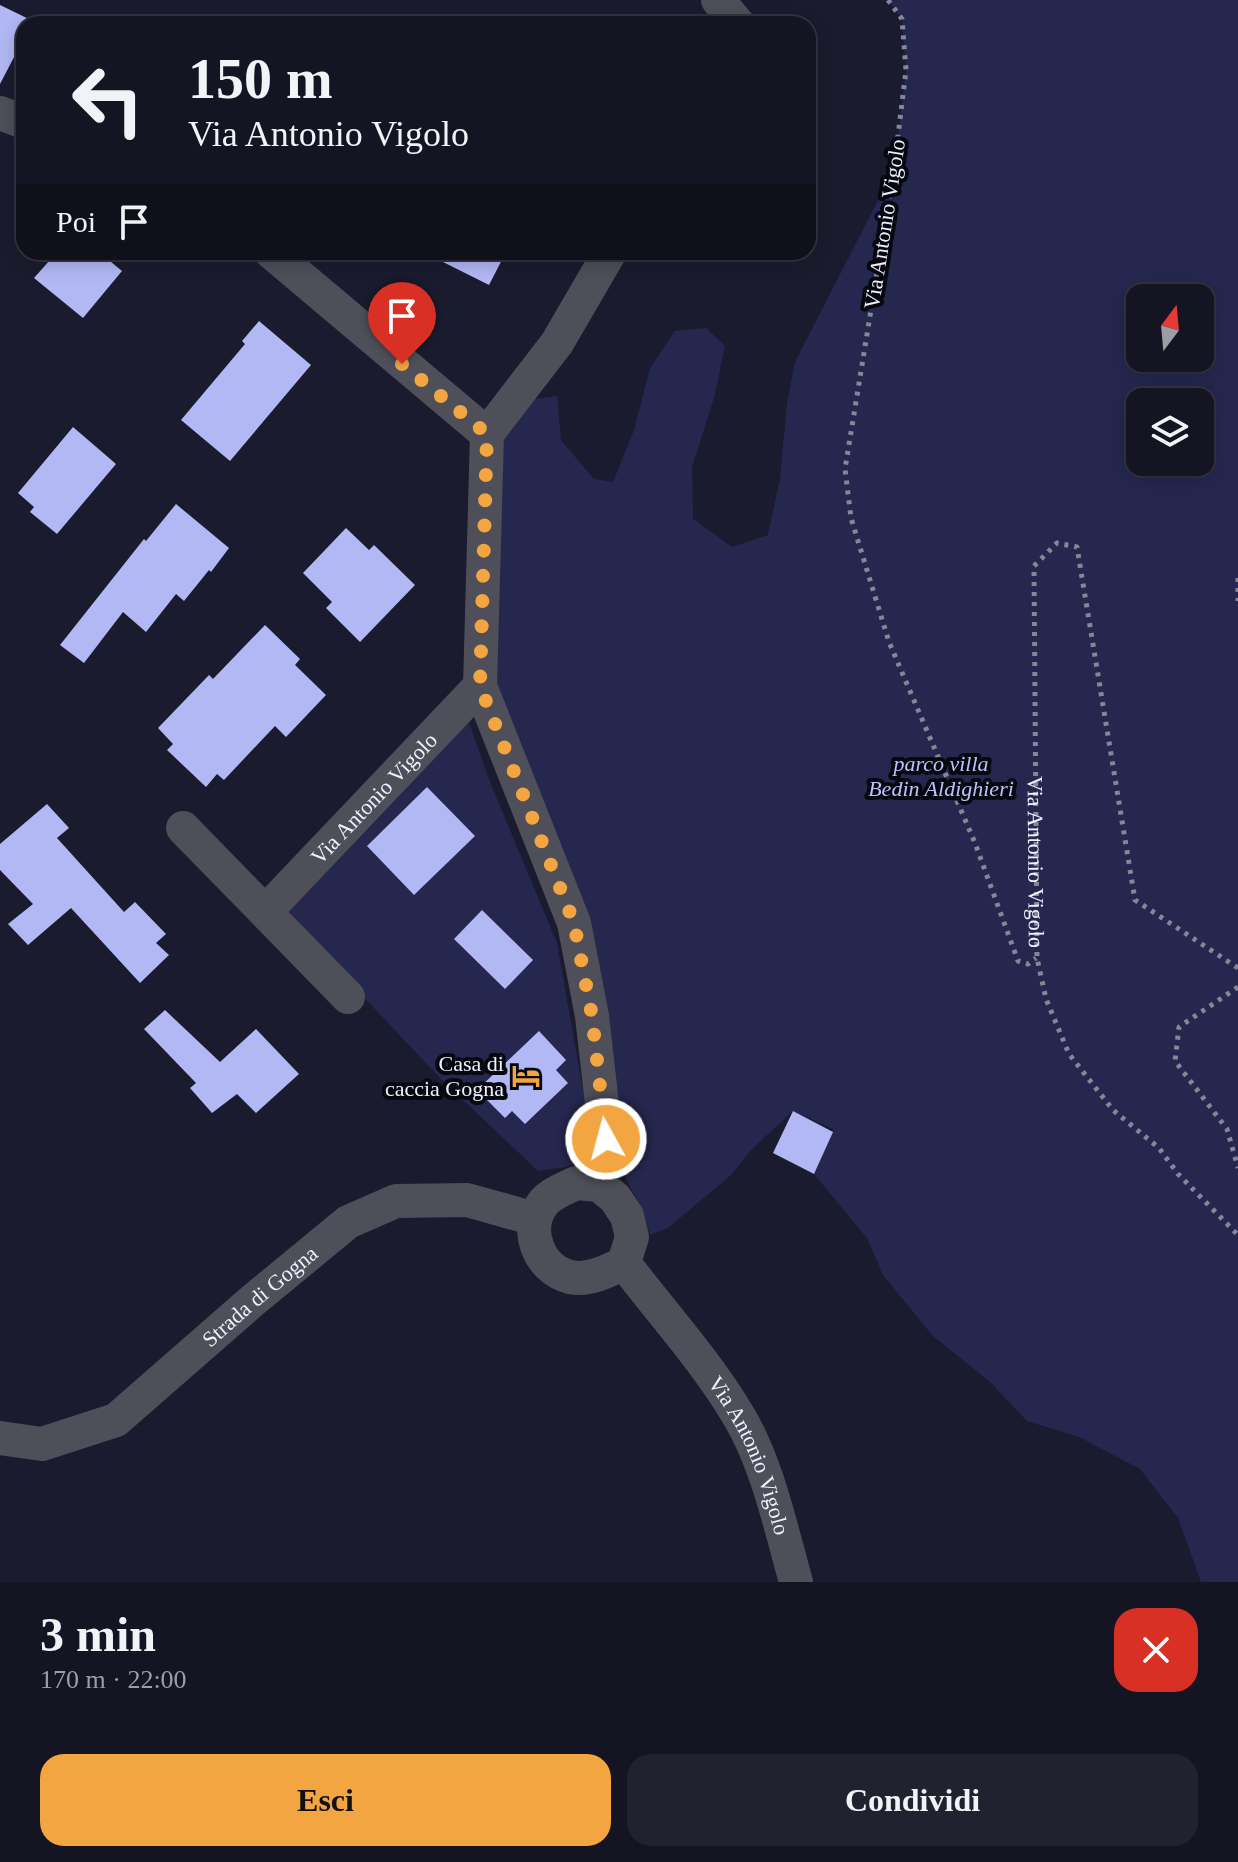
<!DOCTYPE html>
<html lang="it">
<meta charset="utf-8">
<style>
:root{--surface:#141422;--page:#21212f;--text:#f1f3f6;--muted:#9d9ea5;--line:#333340;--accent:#f2a541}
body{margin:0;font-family:Georgia,serif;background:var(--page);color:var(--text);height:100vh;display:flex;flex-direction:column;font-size:30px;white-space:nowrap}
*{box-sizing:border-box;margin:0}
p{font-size:26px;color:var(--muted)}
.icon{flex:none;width:44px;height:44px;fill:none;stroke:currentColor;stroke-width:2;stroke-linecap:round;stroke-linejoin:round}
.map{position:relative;height:1582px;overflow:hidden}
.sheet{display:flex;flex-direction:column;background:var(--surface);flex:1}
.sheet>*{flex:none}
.guide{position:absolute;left:16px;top:16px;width:800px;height:244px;border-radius:24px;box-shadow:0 4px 20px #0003,0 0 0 2px var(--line);background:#141422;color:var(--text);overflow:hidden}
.needle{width:52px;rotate:16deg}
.buttons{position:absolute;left:1126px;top:284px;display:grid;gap:16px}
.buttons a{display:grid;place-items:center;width:88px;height:88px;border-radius:16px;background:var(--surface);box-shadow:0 4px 20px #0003,0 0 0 2px var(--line);font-size:40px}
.pin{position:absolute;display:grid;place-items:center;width:68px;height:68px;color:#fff;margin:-82px -34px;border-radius:50% 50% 50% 0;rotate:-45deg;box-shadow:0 0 8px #0007}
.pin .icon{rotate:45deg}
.me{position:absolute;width:88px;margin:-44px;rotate:353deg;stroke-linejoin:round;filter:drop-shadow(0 0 6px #0008)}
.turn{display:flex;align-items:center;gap:28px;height:168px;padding:0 40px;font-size:36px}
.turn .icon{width:104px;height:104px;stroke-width:2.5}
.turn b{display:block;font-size:56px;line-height:68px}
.then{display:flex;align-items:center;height:76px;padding:0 40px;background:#0003;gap:16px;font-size:30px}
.round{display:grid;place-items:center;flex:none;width:84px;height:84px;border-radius:24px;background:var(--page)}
.head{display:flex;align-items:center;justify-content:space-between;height:136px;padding:0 40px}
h1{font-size:48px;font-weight:700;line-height:60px}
.cta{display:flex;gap:16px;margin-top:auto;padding:16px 40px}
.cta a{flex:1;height:92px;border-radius:24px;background:var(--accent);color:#111;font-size:32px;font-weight:700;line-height:92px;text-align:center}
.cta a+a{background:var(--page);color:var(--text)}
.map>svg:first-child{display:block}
</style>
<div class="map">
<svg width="1238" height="1582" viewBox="0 0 1238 1582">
<rect width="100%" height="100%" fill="#1a1b2e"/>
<g fill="#25274f" fill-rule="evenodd">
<path d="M 888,0 L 1238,0 L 1238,1582 L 1201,1582 L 1178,1518 L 1140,1469 L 1079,1437 L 1027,1421 L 990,1382 L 932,1335 L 883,1275 L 867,1238 L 814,1174 L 833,1129 L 793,1111 L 751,1150 L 731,1175 L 668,1228 L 650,1235 L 643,1211 L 626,1179 L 582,927 L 478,644 L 487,434 L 534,399 L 557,396 L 561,440 L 594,479 L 613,482 L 634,430 L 650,368 L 675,331 L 706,328 L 725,346 L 714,398 L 692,467 L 693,519 L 732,547 L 768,535 L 780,478 L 787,404 L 795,362 L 894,169 L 906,70 L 902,19 ZM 1140,298 L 1200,298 L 1200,358 L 1140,358 ZM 1140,402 L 1200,402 L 1200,462 L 1140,462 Z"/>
<path d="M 466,714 L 490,782 L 557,943 L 594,1153 L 566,1167 L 538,1171 L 441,1079 L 275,903 Z"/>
</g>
<g fill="#b1b8f4">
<path d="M 0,5 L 33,21 L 31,24 L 24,24 L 24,38 L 0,84 Z"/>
<path d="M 57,252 L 99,252 L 122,271 L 83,318 L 34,278 Z"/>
<path d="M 423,252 L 506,252 L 489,285 Z"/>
<path d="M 259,321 L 311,365 L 230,461 L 181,420 L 245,344 L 242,341 Z"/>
<path d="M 73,427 L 116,464 L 57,534 L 30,512 L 34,507 L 18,493 Z"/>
<path d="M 176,504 L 229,548 L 211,572 L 209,570 L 184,601 L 176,594 L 146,632 L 123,612 L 84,663 L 60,645 L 144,539 L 146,541 Z"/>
<path d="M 346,528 L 369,550 L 374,545 L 415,585 L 360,642 L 326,608 L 332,602 L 303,573 Z"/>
<path d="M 265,625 L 300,659 L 295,665 L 326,695 L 286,737 L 275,726 L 224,780 L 217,774 L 206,787 L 167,750 L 173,744 L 158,728 L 209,675 L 213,679 Z"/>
<path d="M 427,787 L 475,836 L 414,895 L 367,846 Z"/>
<path d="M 47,804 L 69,828 L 57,838 L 114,901 L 124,912 L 135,902 L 166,934 L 156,943 L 169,955 L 140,983 L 71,908 L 28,945 L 8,924 L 33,904 L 0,870 L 0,844 Z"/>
<path d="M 482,910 L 533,960 L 505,989 L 454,939 Z"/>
<path d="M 165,1010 L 220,1062 L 256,1029 L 299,1074 L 256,1113 L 237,1094 L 212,1113 L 190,1088 L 196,1083 L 144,1029 Z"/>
<path d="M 539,1031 L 566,1060 L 556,1070 L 568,1083 L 525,1124 L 512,1111 L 505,1118 L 477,1090 Z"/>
<path d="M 793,1111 L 833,1132 L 814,1174 L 773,1153 Z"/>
</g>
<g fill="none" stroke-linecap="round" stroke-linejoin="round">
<g stroke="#858697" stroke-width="5" stroke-dasharray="4 6" stroke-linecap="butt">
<path d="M 888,0 L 902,19 L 906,70 L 894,169 L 845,469 L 851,518 L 889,642 L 975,843 L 1018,961 L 1028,964 L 1036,958"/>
<path d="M 1238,578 L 1238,601"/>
<path id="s1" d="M 1238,968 L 1135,900 L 1077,547 L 1057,543 L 1034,566 L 1037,958 L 1046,999 L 1069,1054 L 1113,1110 L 1159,1148 L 1178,1174 L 1238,1235"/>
<path d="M 1238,987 L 1179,1027 L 1175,1061 L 1227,1129 L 1238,1168"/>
</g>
<g stroke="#4e4f59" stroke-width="34">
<path d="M 718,0 L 738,24"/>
<path d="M 0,113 L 24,122"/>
<path d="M 271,252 L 487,434"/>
<path d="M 183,828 L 348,997"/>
<path id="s2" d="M 266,911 L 480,686"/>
<path d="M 576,1183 L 599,1185 L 615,1198 L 627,1216 L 632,1237 L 624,1263 C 608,1271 589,1281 570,1277 C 538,1269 523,1228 544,1202 C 552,1193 566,1188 576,1183 Z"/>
<path d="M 599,1185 L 606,1139 L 592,1016 L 574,923 L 480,686 L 487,434 L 557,343 L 610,252"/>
<path id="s3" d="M 624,1263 C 662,1313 706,1361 738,1415 C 767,1462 781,1529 796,1582"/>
<path id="s4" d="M 0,1438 L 42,1444 L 116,1420 L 251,1302 L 348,1222 L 396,1201 L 467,1200 L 535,1219"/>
</g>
</g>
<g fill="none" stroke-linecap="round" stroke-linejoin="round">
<path stroke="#f2a541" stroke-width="14" stroke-dasharray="0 25.2" d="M 402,364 L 487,434 L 480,686 L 574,923 L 592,1016 L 606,1139"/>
</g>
<defs>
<symbol id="hotel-bare" viewBox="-9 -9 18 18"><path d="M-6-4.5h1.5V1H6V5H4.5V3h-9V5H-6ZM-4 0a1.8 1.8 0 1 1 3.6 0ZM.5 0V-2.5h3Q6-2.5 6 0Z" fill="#f2a541" stroke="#06070f" stroke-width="2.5" paint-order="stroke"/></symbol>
</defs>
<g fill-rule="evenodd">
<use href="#hotel-bare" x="506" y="1056" width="40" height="40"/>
</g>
<g text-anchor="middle" stroke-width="8" stroke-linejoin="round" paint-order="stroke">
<g font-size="22" fill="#eef0fe" stroke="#06070f">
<text transform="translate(884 224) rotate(-81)" y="8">Via Antonio Vigolo</text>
<text dy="8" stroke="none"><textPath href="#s2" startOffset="156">Via Antonio Vigolo</textPath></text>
<text dy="8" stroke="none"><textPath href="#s1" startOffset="830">Via Antonio Vigolo</textPath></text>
<text dy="8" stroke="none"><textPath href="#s4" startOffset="310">Strada di Gogna</textPath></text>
<text dy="8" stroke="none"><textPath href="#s3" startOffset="232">Via Antonio Vigolo</textPath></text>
</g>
<g font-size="22" font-style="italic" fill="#bbc2fc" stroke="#06070f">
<text x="941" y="771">parco villa<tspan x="941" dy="25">Bedin Aldighieri</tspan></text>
</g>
<g font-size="22" fill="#eef0fe" stroke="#06070f" text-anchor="end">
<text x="504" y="1071">Casa di<tspan x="504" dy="25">caccia Gogna</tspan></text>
</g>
</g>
</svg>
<div class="buttons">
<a><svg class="needle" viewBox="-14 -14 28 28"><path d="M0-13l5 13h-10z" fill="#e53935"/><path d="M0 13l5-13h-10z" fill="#9d9ea5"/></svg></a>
<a><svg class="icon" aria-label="layers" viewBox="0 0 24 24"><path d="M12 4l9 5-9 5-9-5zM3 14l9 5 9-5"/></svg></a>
</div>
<div class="pin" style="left:402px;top:364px;background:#d93025"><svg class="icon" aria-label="arrive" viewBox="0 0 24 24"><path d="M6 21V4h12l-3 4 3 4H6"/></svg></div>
<svg class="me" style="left:606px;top:1139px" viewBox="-20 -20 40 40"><circle r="17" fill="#f2a541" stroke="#fff" stroke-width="3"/><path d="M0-11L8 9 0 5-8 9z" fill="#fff"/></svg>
<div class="guide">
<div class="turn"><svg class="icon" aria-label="left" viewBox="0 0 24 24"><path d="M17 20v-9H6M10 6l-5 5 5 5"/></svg><div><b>150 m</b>Via Antonio Vigolo</div></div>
<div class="then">Poi<svg class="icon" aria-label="arrive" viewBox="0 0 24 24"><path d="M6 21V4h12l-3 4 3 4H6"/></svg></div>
</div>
</div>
<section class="sheet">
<div class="head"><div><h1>3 min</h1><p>170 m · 22:00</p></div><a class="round" style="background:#d93025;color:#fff"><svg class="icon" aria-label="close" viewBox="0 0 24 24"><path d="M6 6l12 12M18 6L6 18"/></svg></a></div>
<div class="cta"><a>Esci</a><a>Condividi</a></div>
</section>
